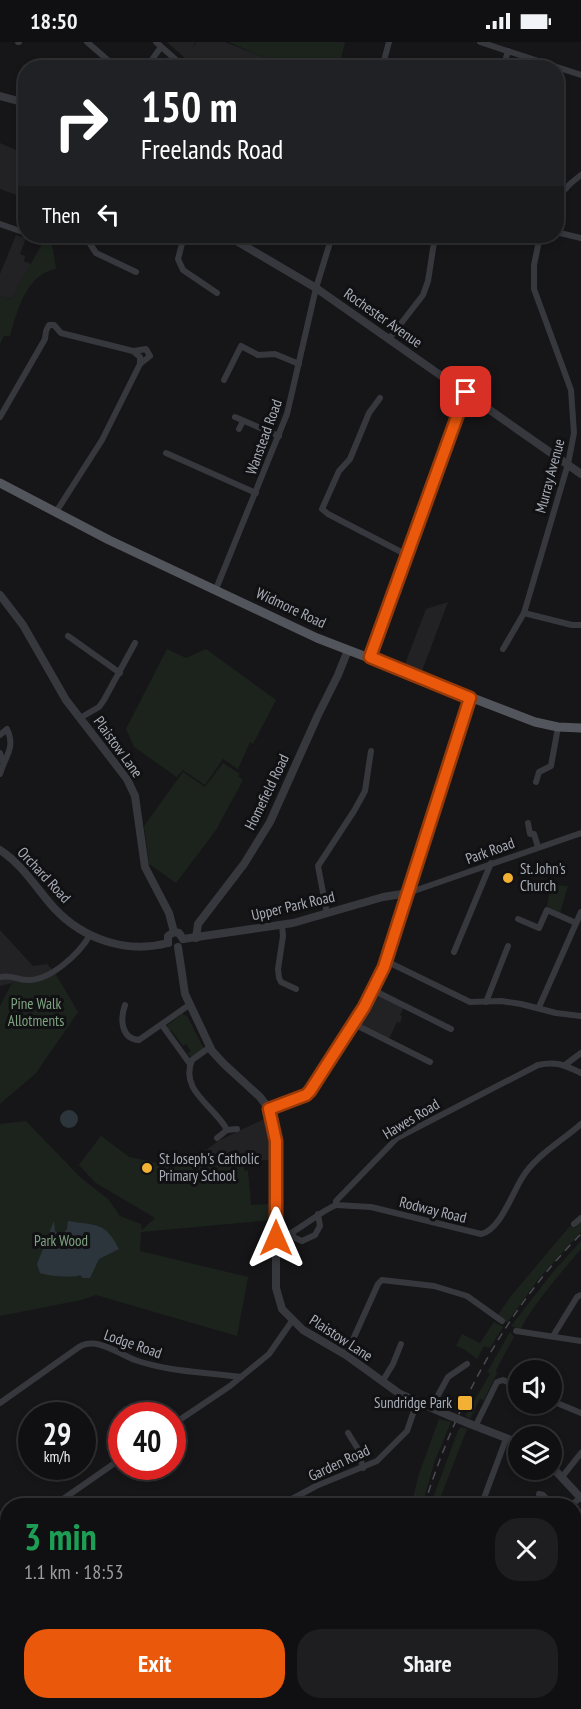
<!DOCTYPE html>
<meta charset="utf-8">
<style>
:root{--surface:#101012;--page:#1e1e20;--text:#f1f3f6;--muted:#9c9d9f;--line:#303032;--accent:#ea580c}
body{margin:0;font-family:"PT Sans Narrow",sans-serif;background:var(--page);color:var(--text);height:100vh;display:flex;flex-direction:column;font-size:22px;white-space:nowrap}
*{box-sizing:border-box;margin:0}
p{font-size:20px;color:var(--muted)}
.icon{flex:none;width:33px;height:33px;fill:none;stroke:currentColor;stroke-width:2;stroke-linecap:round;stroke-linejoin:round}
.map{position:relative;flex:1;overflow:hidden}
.side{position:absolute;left:0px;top:1456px;width:582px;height:212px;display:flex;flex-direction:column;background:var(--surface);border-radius:24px 24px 0 0;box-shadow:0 3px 9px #0003,0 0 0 2px var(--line)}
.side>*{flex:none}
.banner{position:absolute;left:18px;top:18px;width:546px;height:183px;border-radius:24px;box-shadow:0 3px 9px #0003,0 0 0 2px var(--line);background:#202124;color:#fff;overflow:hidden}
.controls{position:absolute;left:508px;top:1318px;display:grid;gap:12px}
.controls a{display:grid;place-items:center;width:54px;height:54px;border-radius:50%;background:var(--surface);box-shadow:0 3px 9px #0003,0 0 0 2px var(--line);font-size:30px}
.speed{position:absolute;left:18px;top:1360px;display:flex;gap:12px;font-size:30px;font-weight:700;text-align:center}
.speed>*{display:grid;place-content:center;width:78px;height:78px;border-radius:50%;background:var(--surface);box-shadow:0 3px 9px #0003,0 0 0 2px var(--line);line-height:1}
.speed small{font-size:15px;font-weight:400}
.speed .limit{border:9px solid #d22;background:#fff;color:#111}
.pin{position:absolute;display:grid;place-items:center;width:51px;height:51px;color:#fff;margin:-26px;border-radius:12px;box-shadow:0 3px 9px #0006}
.me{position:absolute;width:66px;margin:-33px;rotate:0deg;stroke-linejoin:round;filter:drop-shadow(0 0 4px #0008)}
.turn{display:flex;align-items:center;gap:21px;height:126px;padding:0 24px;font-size:27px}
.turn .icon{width:78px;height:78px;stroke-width:2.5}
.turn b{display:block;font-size:42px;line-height:51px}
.then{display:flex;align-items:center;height:57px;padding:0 24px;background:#0003;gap:12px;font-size:22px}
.round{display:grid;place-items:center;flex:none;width:63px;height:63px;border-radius:24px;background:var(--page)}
.head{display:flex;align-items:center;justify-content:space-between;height:102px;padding:0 24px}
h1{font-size:36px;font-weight:700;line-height:45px;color:#1e9e55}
.action{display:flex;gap:12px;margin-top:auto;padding:12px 24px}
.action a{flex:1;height:69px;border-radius:24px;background:var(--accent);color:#fff;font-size:24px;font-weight:700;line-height:69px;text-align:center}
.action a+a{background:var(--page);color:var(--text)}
.status{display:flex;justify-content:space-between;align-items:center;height:42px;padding:0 30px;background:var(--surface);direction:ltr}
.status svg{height:16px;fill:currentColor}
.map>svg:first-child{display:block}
</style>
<div class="status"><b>18:50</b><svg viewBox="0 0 49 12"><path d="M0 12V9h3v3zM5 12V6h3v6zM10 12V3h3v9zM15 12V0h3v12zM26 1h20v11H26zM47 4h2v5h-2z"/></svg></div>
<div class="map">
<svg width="581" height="1667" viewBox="0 0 581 1667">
<rect width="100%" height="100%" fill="#161618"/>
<g fill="#222225">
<path d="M 167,0 L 195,0 L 192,7 L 196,0 L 225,0 L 288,25 L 181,25 L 186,17 Z"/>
<path d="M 0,101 L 25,112 L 25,156 L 0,147 Z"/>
<path d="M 16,193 L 26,196 L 20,212 L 25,214 L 24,219 L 31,222 L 11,257 L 0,254 L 0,232 Z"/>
<path d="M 448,560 L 422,629 L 405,622 L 426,567 Z"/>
<path d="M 0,888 L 33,924 L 47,922 L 55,931 L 0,944 Z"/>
<path d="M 378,952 L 404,965 L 400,973 L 402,975 L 400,981 L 397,980 L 389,997 L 360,984 Z"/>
<path d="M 266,1076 L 271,1118 L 239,1118 L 200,1138 L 96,1141 L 79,1123 L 101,1094 L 129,1115 L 167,1123 L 197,1115 L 218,1099 Z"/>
</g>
<g fill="#1c231d">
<path d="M 229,0 L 345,0 L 339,25 L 277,26 L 271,19 Z"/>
<path d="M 42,202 L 52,202 L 56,227 C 26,232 17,269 10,294 L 4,294 L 0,302 L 0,254 L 11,257 Z"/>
<path d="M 167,607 L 186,616 L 206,607 L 276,658 L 253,702 L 250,700 L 238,727 L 223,717 L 205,743 L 183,728 L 177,735 L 134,705 L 126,687 Z"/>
<path d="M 223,721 L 240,732 L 238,734 L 243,738 L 216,788 L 176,841 L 149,822 L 144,784 L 183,730 L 205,745 Z"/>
<path d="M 551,843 L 568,844 L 560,871 L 547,864 Z"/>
<path d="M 55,931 L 78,970 L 36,1031 L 0,1062 L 0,964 L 12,941 Z"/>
<path d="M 182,972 L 187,974 L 204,1007 L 191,1015 L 187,1012 L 191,1009 L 186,1002 L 183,1004 L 171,988 L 168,989 L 165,985 Z"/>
<path d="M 26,1079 L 81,1136 L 108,1157 L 120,1174 L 141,1182 L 142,1188 L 155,1176 L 96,1141 L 79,1123 L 101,1094 L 129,1115 L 167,1123 L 196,1116 L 200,1138 L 220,1119 L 243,1117 L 244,1128 L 248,1129 L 251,1163 L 270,1162 L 271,1178 L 141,1190 L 140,1209 L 248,1235 L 237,1294 L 96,1253 L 81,1258 L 0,1274 L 0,1082 Z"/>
<path d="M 581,1179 L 581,1190 L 537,1239 L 507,1281 L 497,1274 L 511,1254 L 570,1184 L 575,1186 Z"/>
<path d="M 581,1199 L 581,1207 C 568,1222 525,1272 521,1288 L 511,1284 L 553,1230 Z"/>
<path d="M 494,1280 L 503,1285 L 490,1306 L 484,1304 L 477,1317 L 464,1307 L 456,1304 L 462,1292 L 480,1301 Z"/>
<path d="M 510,1290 L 514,1295 L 496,1328 L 497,1331 L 484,1358 L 480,1357 L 470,1377 L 465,1374 L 490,1332 L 487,1330 Z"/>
<path d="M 439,1377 L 451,1380 L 434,1421 L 422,1464 L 411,1464 L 419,1432 Z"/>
<path d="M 461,1385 L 467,1387 L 437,1464 L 430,1464 L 458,1389 Z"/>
<path d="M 0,1601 L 7,1603 L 8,1660 L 145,1660 L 151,1667 L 0,1667 Z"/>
<path d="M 341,1660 L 344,1661 L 342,1667 L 295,1667 L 298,1661 Z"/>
<path d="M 367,1660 L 401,1661 L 419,1667 L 365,1667 Z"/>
</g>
<g fill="#2c353c">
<circle cx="69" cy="1077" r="9"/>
<path d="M 54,1179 L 55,1189 L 61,1194 L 67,1187 L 68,1179 C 96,1184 105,1179 119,1207 L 99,1217 L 90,1236 L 83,1236 L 80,1233 C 75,1236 46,1234 40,1231 L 37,1222 Z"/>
</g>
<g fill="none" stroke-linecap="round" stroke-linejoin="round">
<g stroke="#37383d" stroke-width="6">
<path d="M 18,0 L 19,0"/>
<path d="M 87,0 L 117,26"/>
<path d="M 156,0 L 185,26"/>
<path d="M 480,0 L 581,33"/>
<path d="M 146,26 L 161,5"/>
<path d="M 382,26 L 389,0"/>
<path d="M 503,26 L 508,9"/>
<path d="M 556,157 L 571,141 L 581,133"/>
<path d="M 0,182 L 26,191"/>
<path d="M 556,190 L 581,196"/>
<path d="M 33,194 L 45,197 L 57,194"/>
<path d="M 85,194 L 96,211 L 136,230"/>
<path d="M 184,194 L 178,217 L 183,228 L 217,251"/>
<path d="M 389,297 L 423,253 L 428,239 L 435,194"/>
<path d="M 224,338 L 241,304 L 258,313 L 275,312 L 299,322"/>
<path d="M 380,356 L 369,371 L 350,417 L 339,429 L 322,467 L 328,472 L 407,513"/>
<path d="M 0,375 L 45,297 L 46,289 L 49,283 L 54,283 L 61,291 L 133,309 L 140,315 L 140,322"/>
<path d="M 235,375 L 279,394"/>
<path d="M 239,387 L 243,379"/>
<path d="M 166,411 L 256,451"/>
<path d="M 56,470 L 102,398 L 140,322 L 150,314 L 146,307 L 134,309"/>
<path d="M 216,547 L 287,372 L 316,246 L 332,194"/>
<path d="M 524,571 L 572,583 L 581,583"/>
<path d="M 68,594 L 120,631"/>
<path d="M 503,607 L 524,571 L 568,422 L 574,391 L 571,348 L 534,247 L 534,223 L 540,194"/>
<path d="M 370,615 L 466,350"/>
<path d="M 80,676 L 99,665 L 104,658 L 135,601"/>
<path d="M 0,693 L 7,687 C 16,706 5,714 0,732"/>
<path d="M 0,711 L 3,720"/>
<path d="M 536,740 L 539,730 L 551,724 L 558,685"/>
<path d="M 528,781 L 530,792 L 534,792 L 538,805"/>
<path d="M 408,851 L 581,791"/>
<path d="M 327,872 L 318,824 L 354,769 L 365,749 L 371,709"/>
<path d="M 518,877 L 539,886 L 547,868 L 576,881"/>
<path d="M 282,883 L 283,894 L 278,927 L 279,936 L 281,940 L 296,947"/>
<path d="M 454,910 L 491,821"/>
<path d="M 386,919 L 470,960 L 501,959 L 521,962 L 556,971 L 581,974"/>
<path d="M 0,935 C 14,933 16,938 27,938 C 50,939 79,912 90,893"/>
<path d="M 373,948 L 451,987"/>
<path d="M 486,960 L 508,904"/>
<path d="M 125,963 C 120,977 121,997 139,998 L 189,963"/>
<path d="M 539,965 L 581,870"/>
<path d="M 354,982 L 430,1020"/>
<path d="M 162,983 L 190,1022"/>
<path d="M 210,1005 L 192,1018 C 179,1049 215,1064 227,1088"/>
<path d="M 565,1023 L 581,1011"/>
<path d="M 217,1096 L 227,1088 L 237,1087"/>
<path d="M 336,1163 L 371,1165 L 481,1192 C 500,1188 512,1152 522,1136 C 535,1114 562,1099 581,1082"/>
<path d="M 574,1182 L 581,1176"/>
<path d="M 291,1191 L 295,1196 L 302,1199 L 315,1193 L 320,1184 L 318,1172"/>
<path d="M 276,1196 C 293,1195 318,1170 336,1163 L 336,1159 L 397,1096 L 538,1023 C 557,1019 564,1023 581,1031"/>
<path d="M 516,1289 L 581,1299"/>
<path d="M 553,1294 L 577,1255 L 581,1253"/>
<path d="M 346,1313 L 378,1242 L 382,1238 L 434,1244 L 467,1254 L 502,1279"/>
<path d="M 382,1340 L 393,1322 L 401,1302"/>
<path d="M 552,1359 L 581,1371"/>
<path d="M 0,1361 L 79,1305 C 96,1294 119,1312 135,1318 C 169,1330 206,1330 241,1335"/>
<path d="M 431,1366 L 448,1335 L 467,1322"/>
<path d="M 172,1383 L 230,1344 L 269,1312 L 292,1279"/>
<path d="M 475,1385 L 497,1340 L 503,1338 L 519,1345"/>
<path d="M 348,1391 L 358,1407 L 363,1426"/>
<path d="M 562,1435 L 581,1411"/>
<path d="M 539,1452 L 543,1453 L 554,1464"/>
<path d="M 53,1464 L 122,1416"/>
<path d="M 279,1464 L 316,1444 L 377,1419 L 407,1389 L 417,1360"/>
<path d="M 481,1464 L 506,1397"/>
<path d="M 570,1464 L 580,1456"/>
<path d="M 0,1501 L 8,1496"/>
<path d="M 574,1504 L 581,1506"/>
<path d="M 574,1558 L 581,1558"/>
<path d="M 0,1566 L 8,1577"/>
<path d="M 574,1615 L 581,1642"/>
<path d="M 410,1664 L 411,1660"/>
<path d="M 506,1667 L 506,1660"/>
</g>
<g stroke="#37383d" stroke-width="8">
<path d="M 0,54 L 26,61"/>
<path d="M 228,194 L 316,246 L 581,432"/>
<path d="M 0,553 L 23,583 L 66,658 L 127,737 L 135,754 L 145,825 L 169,871 L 174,890"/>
<path d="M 0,808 C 23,823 36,846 54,866 C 83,897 126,912 168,901"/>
<path d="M 196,896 L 198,882 L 244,822 L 270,780 L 318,673 L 338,633 L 348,608"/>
<path d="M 183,897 L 293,881 L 383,855 L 408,851"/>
<path d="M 168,901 L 168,894 L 174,890 L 179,891 L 183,897"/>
<path d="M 178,905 L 185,952 L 212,1009 L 224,1022 L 260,1055 L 269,1067 L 273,1079 L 276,1103 L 276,1246 L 282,1267 L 303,1288 L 346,1313 L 400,1352 L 448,1373"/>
<path d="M 269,1067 L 306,1053 L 310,1049 L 354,982 L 373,948 L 384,925 L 470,656"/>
<path d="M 470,1382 L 519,1401"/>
<path d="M 552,1425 L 581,1456"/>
</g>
<path stroke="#53555c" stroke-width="9" d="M 0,441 L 109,498 L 317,596 L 535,680 L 558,685 L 581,686"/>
<g stroke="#4a4c52" stroke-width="1.5" stroke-dasharray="8 6" stroke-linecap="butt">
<path d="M 424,1464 C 455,1364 506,1267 581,1192"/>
<path d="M 364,1667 L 366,1660"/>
</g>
<path stroke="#37383d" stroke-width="8" d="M 448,1373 L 470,1382"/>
</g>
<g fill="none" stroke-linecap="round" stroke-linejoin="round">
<defs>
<path id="route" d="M 276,1196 L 276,1099 L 269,1067 L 306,1053 L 310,1049 L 364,965 L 384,925 L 470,656 L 370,615 L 466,350"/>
</defs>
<use href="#route" stroke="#983908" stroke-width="15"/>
<use href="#route" stroke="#ea580c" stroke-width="10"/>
</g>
<g fill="#f2b134" stroke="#111113" stroke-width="2">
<circle cx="508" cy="836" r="6"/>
<circle cx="147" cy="1126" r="6"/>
<rect x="457" y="1353" width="16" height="16" rx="3"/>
</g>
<g text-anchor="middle" stroke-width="6" stroke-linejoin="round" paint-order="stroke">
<g font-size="15" fill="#a8adb8" stroke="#111113">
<text transform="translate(383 276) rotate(35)" y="5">Rochester Avenue</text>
<text transform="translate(264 395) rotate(-70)" y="5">Wanstead Road</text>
<text transform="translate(550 434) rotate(-75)" y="5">Murray Avenue</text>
<text transform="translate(291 566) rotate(25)" y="5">Widmore Road</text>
<text transform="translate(118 705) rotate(54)" y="5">Plaistow Lane</text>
<text transform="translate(267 750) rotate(-64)" y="5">Homefield Road</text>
<text transform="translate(490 809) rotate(-20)" y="5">Park Road</text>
<text transform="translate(44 833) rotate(47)" y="5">Orchard Road</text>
<text transform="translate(293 864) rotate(-13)" y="5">Upper Park Road</text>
<text transform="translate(411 1077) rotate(-31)" y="5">Hawes Road</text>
<text transform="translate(433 1168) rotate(14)" y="5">Rodway Road</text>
<text transform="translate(341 1296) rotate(33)" y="5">Plaistow Lane</text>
<text transform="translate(133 1302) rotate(19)" y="5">Lodge Road</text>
<text transform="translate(339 1421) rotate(-25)" y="5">Garden Road</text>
</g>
<g font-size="15" fill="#a8adb8" stroke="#111113" text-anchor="start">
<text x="520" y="832">St. John's<tspan x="520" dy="17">Church</tspan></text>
<text x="159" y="1122">St Joseph's Catholic<tspan x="159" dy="17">Primary School</tspan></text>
<text x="452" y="1366" text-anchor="end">Sundridge Park</text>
</g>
<g font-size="15" fill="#7fa381" stroke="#111113">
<text x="36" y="967">Pine Walk<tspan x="36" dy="17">Allotments</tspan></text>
<text x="61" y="1204">Park Wood</text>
</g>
</g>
</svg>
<div class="controls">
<a><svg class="icon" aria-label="sound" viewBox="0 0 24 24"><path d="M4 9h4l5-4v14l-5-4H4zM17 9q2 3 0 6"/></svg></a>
<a><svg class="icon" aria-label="layers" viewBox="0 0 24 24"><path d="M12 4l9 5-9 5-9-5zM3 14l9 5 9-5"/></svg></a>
</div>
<div class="speed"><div>29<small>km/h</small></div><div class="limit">40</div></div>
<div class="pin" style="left:466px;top:350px;background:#d93025"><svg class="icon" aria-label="arrive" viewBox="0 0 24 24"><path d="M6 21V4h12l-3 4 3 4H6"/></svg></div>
<svg class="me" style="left:276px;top:1196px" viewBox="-20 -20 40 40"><path d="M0-17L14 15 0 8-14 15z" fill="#ea580c" stroke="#fff" stroke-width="4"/></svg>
<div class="banner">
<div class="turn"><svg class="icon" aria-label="right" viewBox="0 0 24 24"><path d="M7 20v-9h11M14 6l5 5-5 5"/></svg><div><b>150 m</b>Freelands Road</div></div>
<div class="then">Then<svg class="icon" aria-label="left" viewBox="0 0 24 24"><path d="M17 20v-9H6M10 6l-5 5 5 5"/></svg></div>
</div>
<section class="side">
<div class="head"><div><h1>3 min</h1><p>1.1 km · 18:53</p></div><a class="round"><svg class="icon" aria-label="close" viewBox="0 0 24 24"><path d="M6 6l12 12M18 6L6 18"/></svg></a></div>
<div class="action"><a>Exit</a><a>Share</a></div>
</section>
</div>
